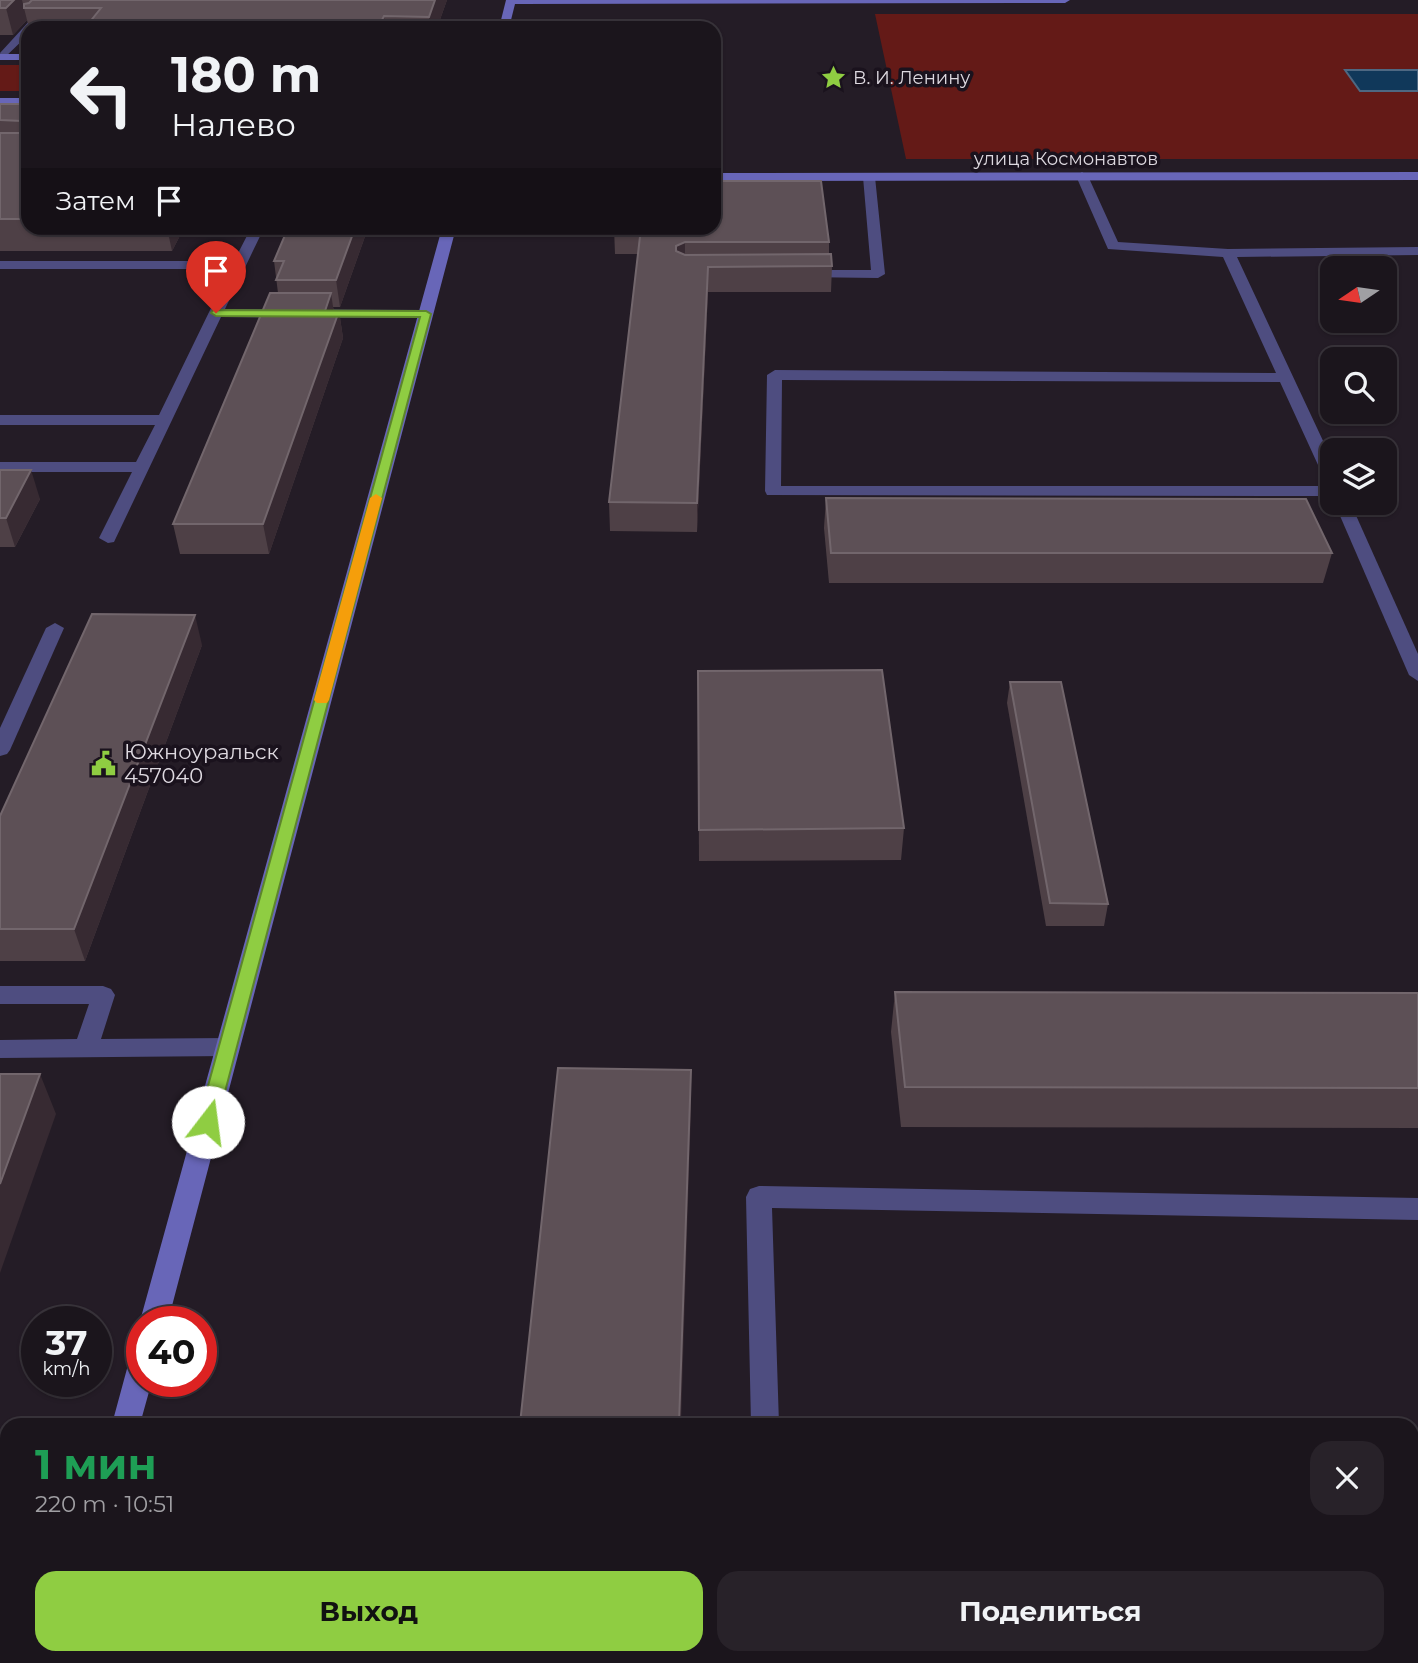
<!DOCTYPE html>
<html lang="ru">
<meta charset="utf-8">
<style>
:root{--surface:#1b151c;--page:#282229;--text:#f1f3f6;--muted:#a09fa3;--line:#39343b;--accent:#8fcd42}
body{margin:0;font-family:Montserrat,sans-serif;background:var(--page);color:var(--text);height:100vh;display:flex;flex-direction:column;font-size:26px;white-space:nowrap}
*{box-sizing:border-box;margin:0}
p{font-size:23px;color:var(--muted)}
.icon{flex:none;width:38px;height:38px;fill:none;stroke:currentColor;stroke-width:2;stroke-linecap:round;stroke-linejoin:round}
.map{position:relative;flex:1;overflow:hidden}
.sheet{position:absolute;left:0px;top:1418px;width:1419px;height:247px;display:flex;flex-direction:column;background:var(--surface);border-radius:21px 21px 0 0;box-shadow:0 2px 5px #0004,0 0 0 2px var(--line)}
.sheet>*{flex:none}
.top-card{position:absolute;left:21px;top:21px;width:700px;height:214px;border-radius:21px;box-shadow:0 2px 5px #0004,0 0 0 2px var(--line);background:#1b151c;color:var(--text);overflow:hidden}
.needle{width:46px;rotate:257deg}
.buttons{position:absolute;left:1320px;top:256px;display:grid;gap:14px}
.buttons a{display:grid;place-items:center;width:77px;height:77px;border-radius:14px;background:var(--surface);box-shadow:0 2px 5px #0004,0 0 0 2px var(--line);font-size:35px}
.speed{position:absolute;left:21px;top:1306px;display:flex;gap:14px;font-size:35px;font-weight:700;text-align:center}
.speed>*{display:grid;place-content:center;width:91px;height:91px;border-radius:50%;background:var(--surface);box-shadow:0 2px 5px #0004,0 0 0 2px var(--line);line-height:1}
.speed small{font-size:18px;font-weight:400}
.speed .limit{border:10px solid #d22;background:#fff;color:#111}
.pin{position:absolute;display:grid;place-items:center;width:60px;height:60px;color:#fff;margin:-72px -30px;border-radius:50% 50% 50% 0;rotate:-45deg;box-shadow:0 0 7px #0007}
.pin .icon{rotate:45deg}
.me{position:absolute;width:77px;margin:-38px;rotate:15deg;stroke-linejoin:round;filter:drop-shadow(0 0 5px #0008)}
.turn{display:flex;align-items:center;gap:24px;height:147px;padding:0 35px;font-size:32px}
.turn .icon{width:91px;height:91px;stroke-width:2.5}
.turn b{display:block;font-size:49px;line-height:60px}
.then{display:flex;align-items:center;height:66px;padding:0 35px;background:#0003;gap:14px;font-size:26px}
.round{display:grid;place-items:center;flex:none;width:74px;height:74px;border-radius:21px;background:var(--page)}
.summary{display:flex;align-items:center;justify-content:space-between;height:119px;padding:0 35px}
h1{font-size:42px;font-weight:700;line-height:52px;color:#1e9e55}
.cta{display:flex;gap:14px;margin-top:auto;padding:14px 35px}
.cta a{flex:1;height:80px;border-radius:21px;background:var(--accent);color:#111;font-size:28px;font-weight:700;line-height:80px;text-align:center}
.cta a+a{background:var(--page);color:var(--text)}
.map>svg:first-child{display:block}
</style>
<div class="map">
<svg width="1418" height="1663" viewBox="0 0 1418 1663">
<rect width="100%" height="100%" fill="#241c26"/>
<g fill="#641a17">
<path d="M 875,14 L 1418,14 L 1418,159 L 906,159 Z"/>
<rect x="0" y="65" width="28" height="26"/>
</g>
<path fill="#10385a" stroke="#4e6882" stroke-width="2" d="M 1345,70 L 1418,70 L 1418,91 L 1360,91 Z"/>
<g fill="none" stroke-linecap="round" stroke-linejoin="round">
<g fill="#4e4d80" fill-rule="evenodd">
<path d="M 0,11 L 41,11 L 46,14 L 34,28 L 28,28 L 28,35 L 2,60 L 0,53 L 33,17 L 0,17 Z"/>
<path d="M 1082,172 L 1088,176 L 1118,242 L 1228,249 L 1418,247 L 1418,255 L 1237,257 L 1332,460 L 1332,483 L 1324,478 L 1280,382 L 782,380 L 781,486 L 1332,486 L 1332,496 L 767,495 L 765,491 L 767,375 L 775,370 L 1276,373 L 1223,257 L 1108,249 L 1076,176 Z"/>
<path d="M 869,173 L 875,177 L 885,274 L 878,278 L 801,277 L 799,274 L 806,270 L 871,270 L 863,177 Z"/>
<path d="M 251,228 L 264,228 L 225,309 L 426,310 L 433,314 L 426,318 L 221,317 L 114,542 L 108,543 L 99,538 L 132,472 L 0,472 L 0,462 L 136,462 L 155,425 L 0,425 L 0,415 L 159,415 L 230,269 L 0,269 L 0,261 L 234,261 Z"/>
<path d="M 1334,502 L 1350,502 L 1418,654 L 1418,681 L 1409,675 Z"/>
<path d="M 55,623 L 64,628 L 10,750 L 7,754 L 0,756 L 0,728 L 46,628 Z"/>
<path d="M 0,986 L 103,986 L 111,989 L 115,995 L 101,1039 L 228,1038 L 236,1041 L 240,1047 L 236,1053 L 228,1056 L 0,1058 L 0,1040 L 77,1039 L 89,1004 L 0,1004 Z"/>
<path d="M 759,1186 L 1418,1198 L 1418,1220 L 772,1208 L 779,1424 L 751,1424 L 746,1197 L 750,1189 Z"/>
<path d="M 754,1657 L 786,1657 L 787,1663 L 755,1663 Z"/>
</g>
<g fill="#6866b8" fill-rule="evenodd">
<path d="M 506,0 L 1070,0 L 1065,3 L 515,4 L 509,28 L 499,28 Z"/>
<rect x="0" y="54" width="28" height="6"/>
<rect x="0" y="98" width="28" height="6"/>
<path d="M 1418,172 L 1418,180 L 714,181 L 714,173 Z"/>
<path d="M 442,228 L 456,228 L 168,1321 L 142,1321 L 142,1324 L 140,1321 Z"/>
<path d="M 142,1353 L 142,1381 L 152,1381 L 140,1424 L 112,1424 L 128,1365 L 132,1356 Z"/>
<path d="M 47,1657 L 79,1657 L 77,1663 L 45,1663 Z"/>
</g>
</g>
<g fill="#4e4046">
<path d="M 0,0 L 447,0 L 437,28 L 29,28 L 27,20 L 13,35 L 0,35 Z"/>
<path d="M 28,97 L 28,228 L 184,228 L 172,251 L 0,251 L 0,104 L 22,104 Z"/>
<path d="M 368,228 L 340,307 L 333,307 L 334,311 L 339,311 L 343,338 L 269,554 L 180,554 L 173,524 L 278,293 L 274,261 Z"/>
<path d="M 614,228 L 714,228 L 829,242 L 829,254 L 832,266 L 831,292 L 708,292 L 697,532 L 610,531 L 609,502 L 638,254 L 615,254 Z"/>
<path d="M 0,470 L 40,499 L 15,547 L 0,547 Z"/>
<path d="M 826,498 L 1332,553 L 1323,583 L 829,583 L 824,528 Z"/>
<path d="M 202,645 L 85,961 L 0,961 L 0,816 Z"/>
<path d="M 698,671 L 904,828 L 901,860 L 699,861 Z"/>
<path d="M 1010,682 L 1108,904 L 1104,926 L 1046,926 L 1007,703 Z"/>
<path d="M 895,992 L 1418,993 L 1418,1128 L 901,1127 L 891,1032 Z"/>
</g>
<g fill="#372a32">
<path d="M 14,0 L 22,0 L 27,20 L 13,35 L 6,8 Z"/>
<path d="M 435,0 L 447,0 L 437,28 L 430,28 L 429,17 Z"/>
<path d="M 384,16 L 385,28 L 378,28 Z"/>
<path d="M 167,228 L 184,228 L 172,251 Z"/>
<path d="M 355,228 L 368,228 L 340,307 L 336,280 Z"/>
<path d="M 685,242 L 685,267 L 677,272 L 676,246 Z"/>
<path d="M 708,267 L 708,292 L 697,532 L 697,503 Z"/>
<path d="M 331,293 L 335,320 L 325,311 Z"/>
<path d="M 339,311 L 343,338 L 269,554 L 263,524 Z"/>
<path d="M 31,470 L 40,499 L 15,547 L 6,518 Z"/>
<path d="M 195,615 L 202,645 L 85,961 L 74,929 Z"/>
<path d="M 691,1070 L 691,1110 L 681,1424 L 679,1424 Z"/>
<path d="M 40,1074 L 56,1114 L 0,1273 L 0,1184 Z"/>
</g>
<g fill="#5d5056" stroke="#72666c" stroke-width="2">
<path d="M 0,0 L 14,0 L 6,8 L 0,8 Z"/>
<path d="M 32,0 L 435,0 L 429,17 L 384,16 L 378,28 L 85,28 L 101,8 L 24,8 L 24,4 L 29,3 Z"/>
<path d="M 28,97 L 28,219 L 0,219 L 0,133 L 20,133 L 23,130 L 22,121 L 0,120 L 0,104 L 22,104 Z"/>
<path d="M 714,181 L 821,181 L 829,242 L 685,242 L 676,246 L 676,251 L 685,255 L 831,254 L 832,266 L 708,267 L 697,503 L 609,502 L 641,228 L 614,228 L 714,228 Z"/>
<path d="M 288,228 L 355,228 L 336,280 L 276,280 L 284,261 L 274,261 Z"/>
<path d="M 270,293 L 331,293 L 325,311 L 339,311 L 263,524 L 173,524 Z"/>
<path d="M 0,470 L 31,470 L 6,518 L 0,518 Z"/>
<path d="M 826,498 L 1306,499 L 1332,553 L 831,553 Z"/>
<path d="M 92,614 L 195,615 L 74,929 L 0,929 L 0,816 Z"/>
<path d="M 882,670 L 904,828 L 699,830 L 698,671 Z"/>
<path d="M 1010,682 L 1061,682 L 1108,904 L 1050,903 Z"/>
<path d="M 895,992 L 1418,993 L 1418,1088 L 905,1087 Z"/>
<path d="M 558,1068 L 691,1070 L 679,1424 L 520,1424 Z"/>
<path d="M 0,1074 L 40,1074 L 0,1184 Z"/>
<path d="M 496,1657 L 670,1657 L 670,1663 L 495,1663 Z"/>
</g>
<path fill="#8fcd42" stroke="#5d852b" stroke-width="2" d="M 213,310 L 426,311 L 431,314 L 217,1122 L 214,1127 L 208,1129 L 201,1127 L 198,1122 L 420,317 L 216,316 L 211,313 Z"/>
<path fill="#f59e0b" d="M 376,494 L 382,498 L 329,700 L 327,703 L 317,703 L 314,700 L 370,498 Z"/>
<defs>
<symbol id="sight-bare" viewBox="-9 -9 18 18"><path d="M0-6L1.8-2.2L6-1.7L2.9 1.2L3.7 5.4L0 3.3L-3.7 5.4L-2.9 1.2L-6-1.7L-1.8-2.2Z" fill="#8fcd42" stroke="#1a121d" stroke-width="2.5" paint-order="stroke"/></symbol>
<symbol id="civic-bare" viewBox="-9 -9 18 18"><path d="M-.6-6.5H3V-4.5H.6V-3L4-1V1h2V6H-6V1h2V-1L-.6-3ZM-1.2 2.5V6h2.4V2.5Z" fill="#8fcd42" stroke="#1a121d" stroke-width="2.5" paint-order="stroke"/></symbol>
</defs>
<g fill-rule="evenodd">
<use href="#sight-bare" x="816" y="60" width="35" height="35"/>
<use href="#civic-bare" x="86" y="746" width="35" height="35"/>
</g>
<g text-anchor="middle" stroke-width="7" stroke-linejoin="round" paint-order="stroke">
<g font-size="18" fill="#ded9e0" stroke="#1a121d" text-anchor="start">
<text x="853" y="84">В. И. Ленину</text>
</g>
<g font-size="18" fill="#ded9e0" stroke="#1a121d">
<text x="1066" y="165">улица Космонавтов</text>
</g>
<g font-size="21" fill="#ded9e0" stroke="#1a121d" text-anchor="start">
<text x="124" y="759">Южноуральск<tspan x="124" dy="24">457040</tspan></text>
</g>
</g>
</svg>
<div class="buttons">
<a><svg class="needle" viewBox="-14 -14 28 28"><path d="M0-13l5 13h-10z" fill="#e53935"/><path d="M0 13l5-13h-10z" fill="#a09fa3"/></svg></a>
<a><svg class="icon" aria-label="search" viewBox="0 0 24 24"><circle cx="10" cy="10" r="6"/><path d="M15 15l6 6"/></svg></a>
<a><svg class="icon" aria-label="layers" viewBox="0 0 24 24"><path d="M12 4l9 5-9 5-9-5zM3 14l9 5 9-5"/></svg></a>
</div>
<div class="speed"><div>37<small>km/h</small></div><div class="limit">40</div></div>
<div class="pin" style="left:216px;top:313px;background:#d93025"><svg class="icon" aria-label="arrive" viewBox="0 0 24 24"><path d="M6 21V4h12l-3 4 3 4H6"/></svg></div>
<svg class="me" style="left:208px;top:1122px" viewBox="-20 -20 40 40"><circle r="19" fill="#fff"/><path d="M0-13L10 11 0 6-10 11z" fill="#8fcd42"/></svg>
<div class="top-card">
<div class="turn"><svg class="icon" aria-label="left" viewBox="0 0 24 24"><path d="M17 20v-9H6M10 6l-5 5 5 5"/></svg><div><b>180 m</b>Налево</div></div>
<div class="then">Затем<svg class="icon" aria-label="arrive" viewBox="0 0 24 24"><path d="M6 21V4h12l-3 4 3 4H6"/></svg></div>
</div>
<section class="sheet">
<div class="summary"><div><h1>1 мин</h1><p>220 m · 10:51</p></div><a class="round"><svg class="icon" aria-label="close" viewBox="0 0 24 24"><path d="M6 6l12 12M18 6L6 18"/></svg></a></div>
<div class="cta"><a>Выход</a><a>Поделиться</a></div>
</section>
</div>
